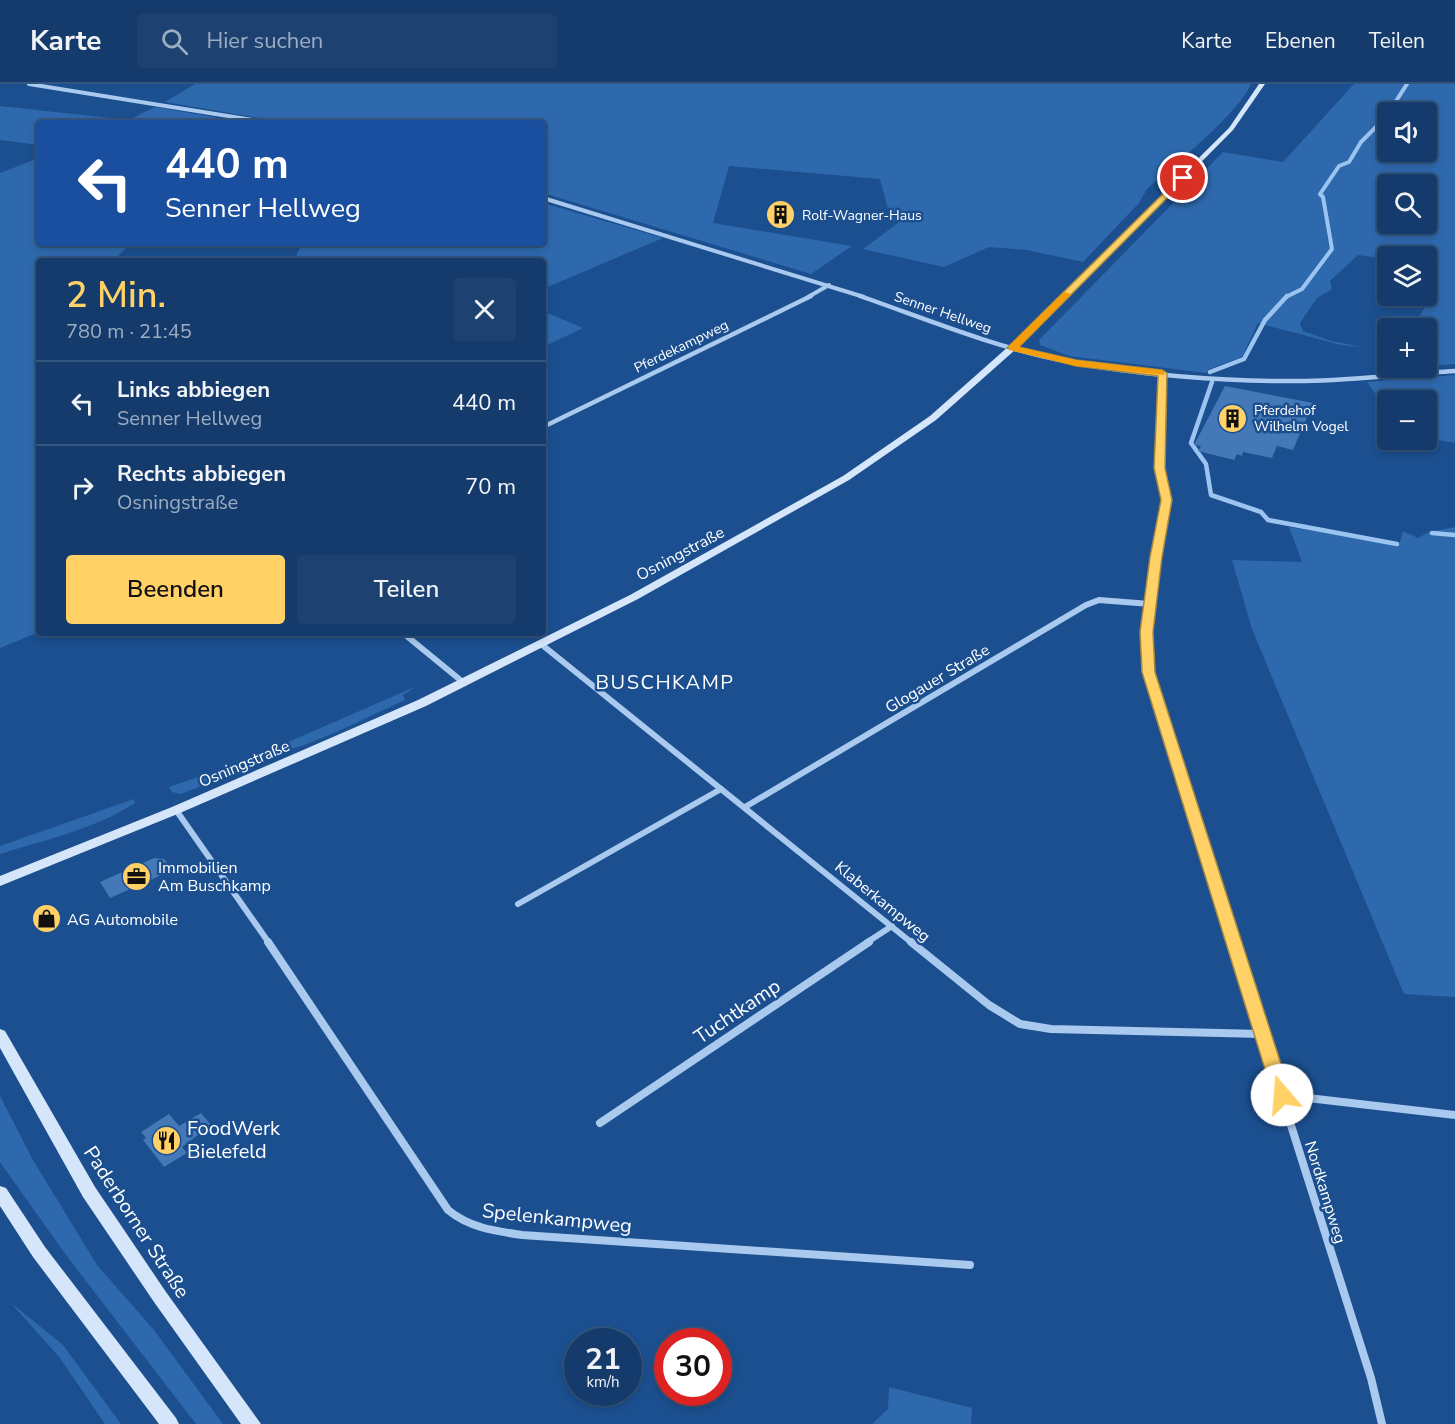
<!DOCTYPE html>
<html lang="de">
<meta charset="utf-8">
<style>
:root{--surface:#143b6b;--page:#1d4271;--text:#f1f3f6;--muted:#9dadc1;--line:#33557e;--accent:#ffd166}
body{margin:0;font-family:"Nunito Sans",sans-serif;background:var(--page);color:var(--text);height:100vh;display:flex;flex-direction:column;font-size:22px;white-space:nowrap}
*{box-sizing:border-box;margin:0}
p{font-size:20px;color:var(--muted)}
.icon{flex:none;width:33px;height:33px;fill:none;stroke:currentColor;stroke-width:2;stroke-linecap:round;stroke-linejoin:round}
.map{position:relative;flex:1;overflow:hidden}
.panel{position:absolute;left:36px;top:174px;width:510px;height:378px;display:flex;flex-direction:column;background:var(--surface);border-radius:6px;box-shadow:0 3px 9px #0003,0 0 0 2px var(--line)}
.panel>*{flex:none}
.guide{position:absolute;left:36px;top:36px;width:510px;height:126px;border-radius:6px;box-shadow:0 3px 9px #0003,0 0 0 2px var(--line);background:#1a4fa0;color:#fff;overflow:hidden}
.fabs{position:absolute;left:1377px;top:18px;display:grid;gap:12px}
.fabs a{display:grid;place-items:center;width:60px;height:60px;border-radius:6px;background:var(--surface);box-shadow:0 3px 9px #0003,0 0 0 2px var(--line);font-size:30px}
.speed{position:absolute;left:564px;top:1244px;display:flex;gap:12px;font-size:30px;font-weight:700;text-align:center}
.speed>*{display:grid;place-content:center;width:78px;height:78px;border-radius:50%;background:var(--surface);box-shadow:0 3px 9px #0003,0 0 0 2px var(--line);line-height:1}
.speed small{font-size:15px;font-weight:400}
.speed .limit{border:9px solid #d22;background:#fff;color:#111}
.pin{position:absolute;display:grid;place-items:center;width:51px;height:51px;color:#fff;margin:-26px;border:3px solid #fff;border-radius:50%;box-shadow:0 2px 6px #0007}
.me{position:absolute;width:66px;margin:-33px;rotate:342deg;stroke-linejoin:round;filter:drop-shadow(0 0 4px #0008)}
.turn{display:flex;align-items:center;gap:21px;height:126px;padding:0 30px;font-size:27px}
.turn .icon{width:78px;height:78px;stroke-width:2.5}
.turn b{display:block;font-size:42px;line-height:51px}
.round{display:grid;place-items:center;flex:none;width:63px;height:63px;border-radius:6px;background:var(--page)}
.head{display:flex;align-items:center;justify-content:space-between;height:102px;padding:0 30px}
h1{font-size:36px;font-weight:600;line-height:45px;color:var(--accent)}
.button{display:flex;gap:12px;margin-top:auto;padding:12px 30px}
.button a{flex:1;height:69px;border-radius:6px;background:var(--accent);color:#111;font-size:24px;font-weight:600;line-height:69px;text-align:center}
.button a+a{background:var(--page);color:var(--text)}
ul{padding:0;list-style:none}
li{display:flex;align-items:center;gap:18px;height:84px;padding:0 30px;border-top:2px solid var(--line)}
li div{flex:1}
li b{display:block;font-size:22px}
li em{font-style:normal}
header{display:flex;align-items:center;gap:36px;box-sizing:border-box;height:84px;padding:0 30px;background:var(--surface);border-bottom:2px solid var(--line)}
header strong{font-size:28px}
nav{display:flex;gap:33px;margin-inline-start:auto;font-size:21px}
.search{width:420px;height:54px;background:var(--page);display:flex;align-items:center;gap:15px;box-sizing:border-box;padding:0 21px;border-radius:6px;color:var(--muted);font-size:22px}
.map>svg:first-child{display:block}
</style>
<header>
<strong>Karte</strong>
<div class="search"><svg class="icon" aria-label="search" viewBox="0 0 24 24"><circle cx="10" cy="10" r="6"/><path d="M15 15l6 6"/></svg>Hier suchen</div>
<nav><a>Karte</a><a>Ebenen</a><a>Teilen</a></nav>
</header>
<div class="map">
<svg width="1455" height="1340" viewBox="0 0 1455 1340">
<rect width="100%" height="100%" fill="#1b4f8f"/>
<g fill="#2e69ad" fill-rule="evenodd">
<path d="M 195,0 L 1251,0 C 1237,31 1174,81 1147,105 L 1139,119 L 1083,178 L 1027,166 L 989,163 L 944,183 L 863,165 L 898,139 L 890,133 L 880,95 L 729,82 L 713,139 L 852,162 L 811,190 L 543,109 L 543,39 L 288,39 L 165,18 Z"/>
<path d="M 1354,0 L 1455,0 L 1455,280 L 1431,282 L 1427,275 L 1426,244 L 1422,244 L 1420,231 L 1435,208 L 1427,205 L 1426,172 L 1388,172 L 1387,175 L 1358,171 L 1330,197 L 1332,205 L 1317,214 L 1300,239 L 1303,247 L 1331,257 L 1363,263 L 1341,261 L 1258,239 L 1242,273 L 1209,285 L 1206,289 L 1069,272 L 1040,261 L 1039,256 L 1223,68 L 1283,78 ZM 1388,28 L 1426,28 L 1426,68 L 1388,68 ZM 1388,100 L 1426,100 L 1426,140 L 1388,140 Z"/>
<path d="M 0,22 L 129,36 L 155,23 L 249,39 L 39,39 L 39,61 L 0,56 Z"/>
<path d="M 39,74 L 39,159 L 131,159 L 113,177 L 39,177 L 39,548 L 0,564 L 0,89 Z"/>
<path d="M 543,119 L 663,154 L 543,205 L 543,177 L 266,177 L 296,172 L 300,163 L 305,162 L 304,159 L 543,159 Z"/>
<path d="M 543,227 L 583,244 L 543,263 Z"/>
<path d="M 1455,291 L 1455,359 L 1427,354 L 1426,316 L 1388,316 L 1387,326 L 1367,298 Z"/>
<path d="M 1289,443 L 1399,461 L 1403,447 L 1418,454 L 1429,448 L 1455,443 L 1455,913 L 1404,910 L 1252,545 L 1232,476 L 1302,478 Z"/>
<path d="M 417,602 L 403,611 L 405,616 C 377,628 289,675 263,669 Z"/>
<path d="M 230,682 L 234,684 L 232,690 L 181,710 L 172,708 L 169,703 Z"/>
<path d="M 134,715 L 135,719 C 95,745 45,756 0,770 L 0,762 Z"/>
<path d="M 0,1012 L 33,1076 L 97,1181 L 154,1246 L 223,1340 L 196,1340 L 66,1171 L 0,1078 Z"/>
<path d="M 10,1218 L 63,1261 L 121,1340 L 105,1340 L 60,1274 Z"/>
<path d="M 889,1303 L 972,1324 L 971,1340 L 872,1340 L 888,1325 Z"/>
</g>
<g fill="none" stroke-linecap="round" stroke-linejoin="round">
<g stroke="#9cc4f0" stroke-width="4">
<path d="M 1389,28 L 1407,0"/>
<path d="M 1286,213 L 1302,205 L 1332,165 L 1323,113 L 1320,110 L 1339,82 L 1349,78 L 1361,58 L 1388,31"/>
</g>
<g stroke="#9cc4f0" stroke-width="4.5">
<path d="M 1210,288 L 1244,275 L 1265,236 L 1287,212"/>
<path d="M 1212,298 L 1191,359 L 1206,380 L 1211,411 L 1261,428 L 1268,436 L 1397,460"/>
<path d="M 1432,449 L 1455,451"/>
</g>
</g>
<g fill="#4478b7">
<path d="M 1225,302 L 1313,319 L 1293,366 L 1277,362 L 1272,374 L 1243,368 L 1242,372 L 1237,370 L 1234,376 L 1198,367 L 1201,362 L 1194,361 Z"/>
<path d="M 154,774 L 164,775 L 173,786 L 110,814 L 100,798 Z"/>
<path d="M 48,823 L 61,838 L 44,847 L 32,832 Z"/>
<path d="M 201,1029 L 211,1041 L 182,1063 L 187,1069 L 164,1083 L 143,1056 L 146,1054 L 141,1048 L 169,1030 L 179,1042 Z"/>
</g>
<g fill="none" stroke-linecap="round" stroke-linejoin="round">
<g stroke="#a9c9ee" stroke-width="4">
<path d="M 29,0 L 271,39"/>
<path d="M 543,114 L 864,213"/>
<path d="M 808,213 L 829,201"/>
</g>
<g stroke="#a9c9ee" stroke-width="4.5">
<path d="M 860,212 C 926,235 991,262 1060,276 C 1134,291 1229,298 1305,297 C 1355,296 1405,290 1455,287"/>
<path d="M 543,343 L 811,212"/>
<path d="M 1154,493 L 1166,416 L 1160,384 L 1163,289"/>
</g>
<g stroke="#a9c9ee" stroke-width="6">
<path d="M 1154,491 L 1147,548 L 1148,588 L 1234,859"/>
<path d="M 403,549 L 464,599"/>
<path d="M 541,560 L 912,859"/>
<path d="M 745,723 L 1086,521 L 1099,516 L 1150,520"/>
<path d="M 176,726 L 269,859"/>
<path d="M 518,820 L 721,705"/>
<path d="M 866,859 L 892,842"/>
</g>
<g stroke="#a9c9ee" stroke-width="8">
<path d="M 268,858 L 448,1126 C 470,1144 495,1147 522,1151 L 970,1181"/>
<path d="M 911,858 L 989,921 L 1020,940 L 1051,945 L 1262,950"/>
<path d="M 1233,858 L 1371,1294 L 1382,1340"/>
<path d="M 1282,1011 L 1455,1031"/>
<path d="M 600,1039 L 869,858"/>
</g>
<g fill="#d6e6fa" fill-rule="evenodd">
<path d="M 1259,0 L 1265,0 L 1233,46 L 1015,266 L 936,336 L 849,396 L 638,515 L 426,622 L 180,729 L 0,802 L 0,792 L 172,723 L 418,616 L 630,511 L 843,392 L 930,332 L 1009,262 L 1229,44 Z"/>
<path d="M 0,945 L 5,947 L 95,1103 L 166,1208 L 261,1340 L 241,1340 L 154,1218 L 83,1113 L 0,964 Z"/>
<path d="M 0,1102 L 6,1104 L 45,1163 L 176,1334 L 179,1340 L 159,1340 L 33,1173 L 0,1122 Z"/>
</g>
</g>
<path fill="#ffd166" stroke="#a68842" stroke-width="1.5" d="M 1180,93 L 1187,94 L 1019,263 L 1076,276 L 1162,286 L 1167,289 L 1165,384 L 1172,416 L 1162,473 L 1153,548 L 1155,588 L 1291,1011 L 1288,1016 L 1276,1016 L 1273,1011 L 1142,588 L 1140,548 L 1150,473 L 1161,416 L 1154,384 L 1158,292 L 1076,282 L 1007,264 Z"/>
<path fill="#f59e0b" d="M 1064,208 L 1071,210 L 1019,263 L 1076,276 L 1161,286 L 1164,287 L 1164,291 L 1076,282 L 1009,266 L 1009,262 Z"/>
<defs>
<symbol id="building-disc" viewBox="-11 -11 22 22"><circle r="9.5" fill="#ffd166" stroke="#1b4f8f"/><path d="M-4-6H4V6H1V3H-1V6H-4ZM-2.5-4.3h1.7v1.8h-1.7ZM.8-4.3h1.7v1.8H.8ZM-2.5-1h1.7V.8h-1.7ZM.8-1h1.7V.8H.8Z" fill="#111"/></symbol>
<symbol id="office-disc" viewBox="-11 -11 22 22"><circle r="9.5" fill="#ffd166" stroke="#1b4f8f"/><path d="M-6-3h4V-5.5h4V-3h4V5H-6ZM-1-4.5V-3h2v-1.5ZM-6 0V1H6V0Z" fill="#111"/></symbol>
<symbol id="shop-disc" viewBox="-11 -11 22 22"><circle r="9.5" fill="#ffd166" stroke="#1b4f8f"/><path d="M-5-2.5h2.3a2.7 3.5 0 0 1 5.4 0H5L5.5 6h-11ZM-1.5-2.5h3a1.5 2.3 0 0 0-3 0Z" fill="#111"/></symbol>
<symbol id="restaurant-disc" viewBox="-11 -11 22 22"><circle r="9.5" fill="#ffd166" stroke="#1b4f8f"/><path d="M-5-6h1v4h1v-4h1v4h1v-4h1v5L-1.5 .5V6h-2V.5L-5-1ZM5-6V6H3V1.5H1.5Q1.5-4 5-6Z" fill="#111"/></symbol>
</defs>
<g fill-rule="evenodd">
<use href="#building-disc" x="764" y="114" width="33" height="33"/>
<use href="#building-disc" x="1216" y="318" width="33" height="33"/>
<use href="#office-disc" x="120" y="776" width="33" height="33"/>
<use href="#shop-disc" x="30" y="818" width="33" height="33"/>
<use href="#restaurant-disc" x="150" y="1040" width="33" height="33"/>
</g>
<g text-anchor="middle" stroke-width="5" stroke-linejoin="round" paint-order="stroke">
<g font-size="14" fill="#fff" stroke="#1b4f8f" text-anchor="start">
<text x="802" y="136">Rolf-Wagner-Haus</text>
<text x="1254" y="331">Pferdehof<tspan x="1254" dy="16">Wilhelm Vogel</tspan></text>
</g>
<g font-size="14" fill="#fff" stroke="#1b4f8f">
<text transform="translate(943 228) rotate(19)" y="5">Senner Hellweg</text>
<text transform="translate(681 262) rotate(-26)" y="5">Pferdekampweg</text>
</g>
<g font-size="16" fill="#fff" stroke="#1b4f8f">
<text transform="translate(680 469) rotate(-28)" y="6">Osningstraße</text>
<text transform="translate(937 594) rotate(-31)" y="6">Glogauer Straße</text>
<text transform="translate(244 679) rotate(-23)" y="6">Osningstraße</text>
<text transform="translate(883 817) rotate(39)" y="6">Klaberkampweg</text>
<text transform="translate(1326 1108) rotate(73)" y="6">Nordkampweg</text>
</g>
<g font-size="16" fill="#fff" stroke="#1b4f8f" text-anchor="start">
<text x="158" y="789">Immobilien<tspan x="158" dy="18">Am Buschkamp</tspan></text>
<text x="67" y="841">AG Automobile</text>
</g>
<g font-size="20" letter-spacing="1.5" fill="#fff" stroke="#1b4f8f">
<text x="665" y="605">BUSCHKAMP</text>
</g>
<g font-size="20" fill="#fff" stroke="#1b4f8f">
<text transform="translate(737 927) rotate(-34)" y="7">Tuchtkamp</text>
<text transform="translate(557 1134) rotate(6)" y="7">Spelenkampweg</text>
<text transform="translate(137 1138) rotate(57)" y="7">Paderborner Straße</text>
</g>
<g font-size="20" fill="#fff" stroke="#1b4f8f" text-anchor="start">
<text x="187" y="1051">FoodWerk<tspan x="187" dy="23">Bielefeld</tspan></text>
</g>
</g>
</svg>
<div class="fabs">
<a><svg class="icon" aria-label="sound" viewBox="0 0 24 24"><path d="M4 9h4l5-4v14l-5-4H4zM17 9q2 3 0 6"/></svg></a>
<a><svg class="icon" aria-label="search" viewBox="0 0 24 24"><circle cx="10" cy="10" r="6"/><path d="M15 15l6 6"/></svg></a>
<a><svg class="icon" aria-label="layers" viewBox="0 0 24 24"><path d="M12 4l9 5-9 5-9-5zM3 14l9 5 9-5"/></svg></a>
<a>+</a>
<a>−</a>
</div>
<div class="speed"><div>21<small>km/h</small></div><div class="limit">30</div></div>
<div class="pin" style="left:1183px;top:94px;background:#d93025"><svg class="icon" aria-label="arrive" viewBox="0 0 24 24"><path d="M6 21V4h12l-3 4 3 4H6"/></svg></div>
<svg class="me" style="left:1282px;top:1011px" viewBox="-20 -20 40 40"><circle r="19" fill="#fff"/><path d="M0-13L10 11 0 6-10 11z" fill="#ffd166"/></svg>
<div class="guide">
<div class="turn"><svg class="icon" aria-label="left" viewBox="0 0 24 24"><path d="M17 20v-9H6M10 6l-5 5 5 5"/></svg><div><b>440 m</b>Senner Hellweg</div></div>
</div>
<section class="panel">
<div class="head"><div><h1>2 Min.</h1><p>780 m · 21:45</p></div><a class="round"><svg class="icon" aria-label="close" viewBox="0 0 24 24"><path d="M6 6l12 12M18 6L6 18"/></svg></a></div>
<ul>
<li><svg class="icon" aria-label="left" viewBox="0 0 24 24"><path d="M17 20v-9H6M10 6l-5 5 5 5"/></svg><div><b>Links abbiegen</b><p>Senner Hellweg</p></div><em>440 m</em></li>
<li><svg class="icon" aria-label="right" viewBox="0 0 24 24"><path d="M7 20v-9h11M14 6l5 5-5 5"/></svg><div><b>Rechts abbiegen</b><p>Osningstraße</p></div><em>70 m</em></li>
</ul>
<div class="button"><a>Beenden</a><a>Teilen</a></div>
</section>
</div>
